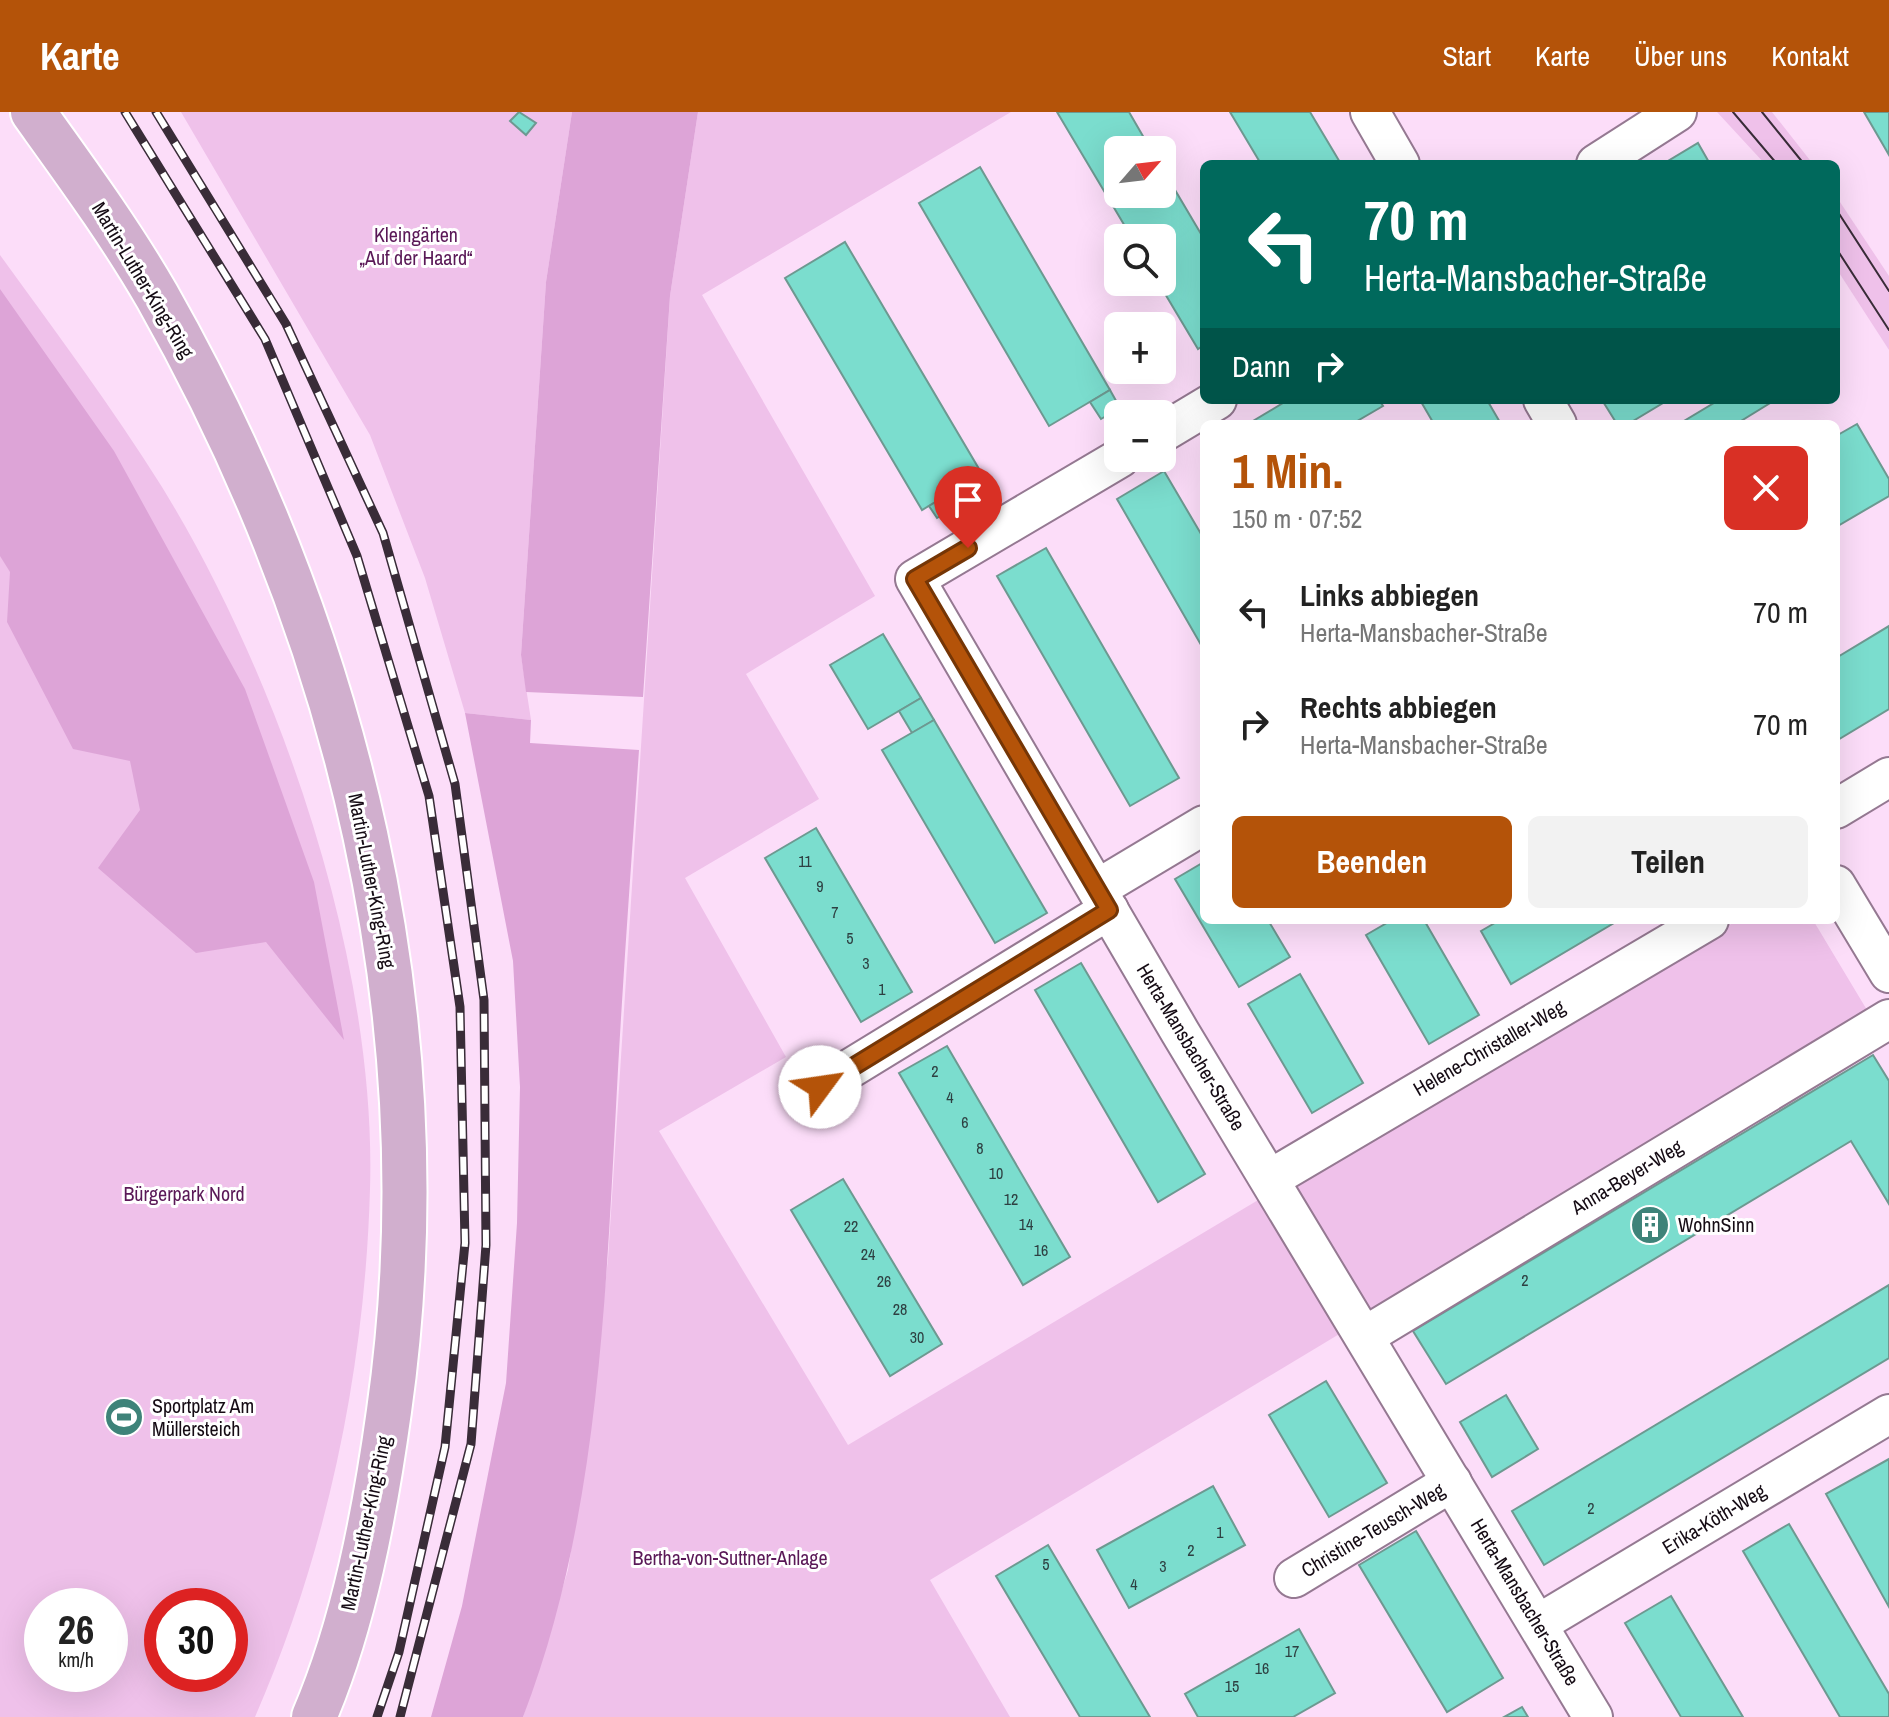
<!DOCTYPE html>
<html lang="de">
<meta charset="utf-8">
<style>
:root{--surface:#fff;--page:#f2f2f2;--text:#222;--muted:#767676;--accent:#b45309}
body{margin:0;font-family:"Archivo Narrow",sans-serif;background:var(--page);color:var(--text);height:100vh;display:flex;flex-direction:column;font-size:30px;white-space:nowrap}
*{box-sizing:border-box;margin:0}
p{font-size:26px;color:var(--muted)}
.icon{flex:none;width:44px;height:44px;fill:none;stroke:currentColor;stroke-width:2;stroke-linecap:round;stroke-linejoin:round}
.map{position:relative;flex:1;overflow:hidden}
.drawer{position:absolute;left:1200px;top:308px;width:640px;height:504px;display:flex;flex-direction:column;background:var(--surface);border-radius:12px;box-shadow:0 8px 32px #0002}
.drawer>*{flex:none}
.hud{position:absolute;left:1200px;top:48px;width:640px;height:244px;border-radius:12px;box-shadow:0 8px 32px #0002;background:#00695c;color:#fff;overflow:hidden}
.needle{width:52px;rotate:62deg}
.fabs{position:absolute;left:1104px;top:24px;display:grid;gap:16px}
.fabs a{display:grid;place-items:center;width:72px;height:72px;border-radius:12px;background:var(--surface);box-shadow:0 8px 32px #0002;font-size:40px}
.speed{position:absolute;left:24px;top:1476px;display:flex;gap:16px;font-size:40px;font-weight:700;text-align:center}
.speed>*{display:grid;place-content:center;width:104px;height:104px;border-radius:50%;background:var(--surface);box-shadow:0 8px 32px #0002;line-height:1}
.speed small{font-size:20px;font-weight:400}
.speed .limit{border:12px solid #d22;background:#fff;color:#111}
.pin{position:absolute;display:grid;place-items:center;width:68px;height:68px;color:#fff;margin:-82px -34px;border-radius:50% 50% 50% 0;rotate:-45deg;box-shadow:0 0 8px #0007}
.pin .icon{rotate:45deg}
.me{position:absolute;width:88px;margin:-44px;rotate:59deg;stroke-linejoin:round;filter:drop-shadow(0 0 6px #0008)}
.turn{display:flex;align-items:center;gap:28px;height:168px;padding:0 32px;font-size:36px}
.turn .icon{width:104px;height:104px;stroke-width:2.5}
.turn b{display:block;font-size:56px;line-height:68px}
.then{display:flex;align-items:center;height:76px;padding:0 32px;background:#0003;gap:16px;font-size:30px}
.round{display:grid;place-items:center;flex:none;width:84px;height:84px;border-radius:12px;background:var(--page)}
.headline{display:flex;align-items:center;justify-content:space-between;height:136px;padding:0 32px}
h1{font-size:48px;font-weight:700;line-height:60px;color:var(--accent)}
.cta{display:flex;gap:16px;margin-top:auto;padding:16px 32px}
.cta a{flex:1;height:92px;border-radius:12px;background:var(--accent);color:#fff;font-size:32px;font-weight:700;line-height:92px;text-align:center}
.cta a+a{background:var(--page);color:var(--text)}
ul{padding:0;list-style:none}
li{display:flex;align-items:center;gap:24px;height:112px;padding:0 32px}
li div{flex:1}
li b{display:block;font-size:30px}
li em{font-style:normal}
header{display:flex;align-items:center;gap:48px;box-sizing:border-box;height:112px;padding:0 40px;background:var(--accent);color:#fff}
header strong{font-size:38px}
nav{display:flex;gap:44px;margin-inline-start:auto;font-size:28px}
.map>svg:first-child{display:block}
</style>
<header>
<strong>Karte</strong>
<nav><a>Start</a><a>Karte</a><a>Über uns</a><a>Kontakt</a></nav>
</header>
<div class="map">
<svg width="1889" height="1605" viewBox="0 0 1889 1605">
<rect width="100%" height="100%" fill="#fcddf9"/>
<g fill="#efc1ea" fill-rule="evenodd">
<path d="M 181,0 L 572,0 L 546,170 L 521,543 L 531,608 L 465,601 L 425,466 L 370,323 Z"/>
<path d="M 698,0 L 1011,0 L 702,183 L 875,484 L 746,562 L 819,687 L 685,766 L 786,945 L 659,1019 L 848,1333 L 1295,1066 L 1738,808 L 1813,808 L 1870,903 L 930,1468 L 1010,1605 L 523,1605 L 568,1458 L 589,1322 L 608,1147 L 670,184 Z"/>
<path d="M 1717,0 L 1772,0 L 1813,52 L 1765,52 Z"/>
<path d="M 1836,84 L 1889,164 L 1889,238 L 1836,156 Z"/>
<path d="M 0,143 C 55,219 112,295 162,375 C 280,567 377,850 370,1077 C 365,1257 327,1440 255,1605 L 0,1605 ZM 42,1494 L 110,1494 L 110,1562 L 42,1562 ZM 162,1494 L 230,1494 L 230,1562 L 162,1562 Z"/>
</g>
<g fill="#dda4d7">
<path d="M 572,0 L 698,0 L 670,184 L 643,585 L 526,580 L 521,543 L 546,170 Z"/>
<path d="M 0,177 L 114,339 L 245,577 L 314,770 L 344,928 L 266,830 L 196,841 L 98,756 L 140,698 L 130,649 L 73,637 L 7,510 L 10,460 L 0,444 Z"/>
<path d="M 465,601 L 531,608 L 530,631 L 639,638 C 631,757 622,876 616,995 C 605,1198 597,1413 523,1605 L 431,1605 L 462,1494 L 506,1271 L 517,1111 L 520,975 L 513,849 Z"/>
</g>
<g fill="#7bddce" stroke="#6d9991" stroke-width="2">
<path d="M 519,0 L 536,11 L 526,23 L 510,9 Z"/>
<path d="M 1057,0 L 1129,0 L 1151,38 L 1118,38 L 1118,82 L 1162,82 L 1162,56 L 1204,127 L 1204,233 L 1198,237 L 1158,170 L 1162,170 L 1162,126 L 1132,126 Z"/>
<path d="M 1230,0 L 1310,0 L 1341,52 L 1261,52 Z"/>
<path d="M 1864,0 L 1889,0 L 1889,43 Z"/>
<path d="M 1698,31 L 1710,52 L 1663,52 Z"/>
<path d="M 980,55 L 1110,278 L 1049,314 L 919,91 Z"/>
<path d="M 845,130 L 982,362 L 922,398 L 785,166 Z"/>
<path d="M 1110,278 L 1120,296 L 1101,307 L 1090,290 Z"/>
<path d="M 1288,288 L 1379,288 L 1383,294 L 1352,312 L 1248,312 Z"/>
<path d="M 1420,288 L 1487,288 L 1501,312 L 1434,312 Z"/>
<path d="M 1602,288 L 1668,288 L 1628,312 L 1617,312 Z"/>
<path d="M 1719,288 L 1775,288 L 1736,312 L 1679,312 Z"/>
<path d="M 1857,312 L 1889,367 L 1889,384 L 1836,415 L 1836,324 Z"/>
<path d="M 1164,359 L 1204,427 L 1204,538 L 1117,387 Z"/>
<path d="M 982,362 L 990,375 L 937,406 L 929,394 Z"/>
<path d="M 1046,436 L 1179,666 L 1130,694 L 997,464 Z"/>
<path d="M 1889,514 L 1889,597 L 1836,629 L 1836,546 Z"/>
<path d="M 883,522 L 921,586 L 868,617 L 830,553 Z"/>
<path d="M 921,586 L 934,608 L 912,621 L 899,599 Z"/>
<path d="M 934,608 L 1047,801 L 995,831 L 882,638 Z"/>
<path d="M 816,716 L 912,880 L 861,910 L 765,746 Z"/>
<path d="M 1204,750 L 1204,808 L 1268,808 L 1290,845 L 1239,875 L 1175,767 Z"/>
<path d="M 1392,808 L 1424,808 L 1479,903 L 1429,932 L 1366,823 Z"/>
<path d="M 1500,808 L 1619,808 L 1511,872 L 1481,819 Z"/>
<path d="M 1081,851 L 1205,1062 L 1158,1090 L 1035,878 Z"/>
<path d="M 1300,862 L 1363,971 L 1312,1001 L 1248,892 Z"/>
<path d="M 947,934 L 1070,1145 L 1023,1173 L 899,961 Z"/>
<path d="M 1873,943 L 1889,969 L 1889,1092 L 1851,1029 L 1446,1272 L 1413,1219 Z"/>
<path d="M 843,1067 L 942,1232 L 890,1264 L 791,1098 Z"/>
<path d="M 1889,1173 L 1889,1246 L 1544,1453 L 1512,1399 Z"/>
<path d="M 1326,1269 L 1387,1371 L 1329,1405 L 1269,1303 Z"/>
<path d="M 1506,1283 L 1538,1337 L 1492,1365 L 1460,1310 Z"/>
<path d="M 1889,1347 L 1889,1495 L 1826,1382 Z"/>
<path d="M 1213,1374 L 1245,1433 L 1129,1496 L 1097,1438 Z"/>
<path d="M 1789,1412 L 1889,1582 L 1889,1605 L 1840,1605 L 1743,1439 Z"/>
<path d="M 1416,1419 L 1503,1566 L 1447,1600 L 1359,1453 Z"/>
<path d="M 1048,1433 L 1150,1605 L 1080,1605 L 996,1464 Z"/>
<path d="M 1671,1484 L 1743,1605 L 1681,1605 L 1625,1511 Z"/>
<path d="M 1299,1517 L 1335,1581 L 1293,1605 L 1198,1605 L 1185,1582 Z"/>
<path d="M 1522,1595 L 1528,1605 L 1504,1605 Z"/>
</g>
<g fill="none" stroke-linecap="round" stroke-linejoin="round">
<defs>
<g id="minor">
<path d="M 1370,0 L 1400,52"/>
<path d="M 1596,52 L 1677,0"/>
<path d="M 1543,288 L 1557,312"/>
<path d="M 1162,321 L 1217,288"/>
<path d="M 1120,346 L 915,467 L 1180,920 L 1593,1605"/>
<path d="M 1836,697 L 1889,665"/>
<path d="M 1836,773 L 1889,861"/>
<path d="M 1097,777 L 1204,713"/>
<path d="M 820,975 L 1109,798"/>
<path d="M 1270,1067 L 1709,808"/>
<path d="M 1365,1224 L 1889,907"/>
<path d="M 1294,1466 L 1452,1370"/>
<path d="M 1538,1512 L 1889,1302"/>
</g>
<path id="major" d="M 33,0 C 76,60 120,120 157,184 C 348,521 444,913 389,1299 C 375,1400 354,1512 314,1605"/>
</defs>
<use href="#minor" stroke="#957992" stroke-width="42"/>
<use href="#major" stroke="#fff" stroke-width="48"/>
<use href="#minor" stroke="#fff" stroke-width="38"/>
<use href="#major" stroke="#d1afce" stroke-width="44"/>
<g stroke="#392c38" stroke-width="2">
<path d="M 1733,0 L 1777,52"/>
<path d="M 1762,0 L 1804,52"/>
<path d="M 1836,97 L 1889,179"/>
<path d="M 1836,136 L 1889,218"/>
</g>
<defs>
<g id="rail">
<path d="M 125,0 L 265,227 L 357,444 L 429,684 L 460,895 L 465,1131 L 445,1335 L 399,1540 L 377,1605"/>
<path d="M 156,0 L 286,212 L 383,421 L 455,672 L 484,888 L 486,1133 L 471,1332 L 400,1605"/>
</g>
</defs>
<use href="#rail" stroke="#392c38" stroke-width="9"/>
<use href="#rail" stroke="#fff" stroke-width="6" stroke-dasharray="18" stroke-linecap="butt"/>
</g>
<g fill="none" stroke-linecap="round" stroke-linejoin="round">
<defs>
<path id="route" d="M 820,975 L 1109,798 L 915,467 L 968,436"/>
</defs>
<use href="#route" stroke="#753606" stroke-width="20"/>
<use href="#route" stroke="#b45309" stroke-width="14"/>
</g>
<defs>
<symbol id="building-disc" viewBox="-11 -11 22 22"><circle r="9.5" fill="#3e8379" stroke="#fff"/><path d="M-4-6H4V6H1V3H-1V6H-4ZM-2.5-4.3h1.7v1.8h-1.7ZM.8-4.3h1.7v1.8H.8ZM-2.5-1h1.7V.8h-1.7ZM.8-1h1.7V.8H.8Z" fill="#fff"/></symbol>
<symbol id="stadium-disc" viewBox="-11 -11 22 22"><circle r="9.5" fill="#3e8379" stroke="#fff"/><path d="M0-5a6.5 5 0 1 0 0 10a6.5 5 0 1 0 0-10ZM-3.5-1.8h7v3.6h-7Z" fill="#fff"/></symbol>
</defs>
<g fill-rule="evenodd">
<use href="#building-disc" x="1628" y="1091" width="44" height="44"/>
<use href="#stadium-disc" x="102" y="1283" width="44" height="44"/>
</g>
<g text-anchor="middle" stroke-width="6" stroke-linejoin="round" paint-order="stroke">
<g font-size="16" fill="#2e4042">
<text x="805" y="755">11</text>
<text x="820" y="780">9</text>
<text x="835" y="806">7</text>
<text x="850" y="832">5</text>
<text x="866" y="857">3</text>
<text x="882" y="883">1</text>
<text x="935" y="965">2</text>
<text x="950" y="991">4</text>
<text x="965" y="1016">6</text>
<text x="980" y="1042">8</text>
<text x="996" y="1067">10</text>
<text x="1011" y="1093">12</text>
<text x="1026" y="1118">14</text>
<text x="851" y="1120">22</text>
<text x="1041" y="1144">16</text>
<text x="868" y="1148">24</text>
<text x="1525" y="1174">2</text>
<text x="884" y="1175">26</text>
<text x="900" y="1203">28</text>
<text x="917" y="1231">30</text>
<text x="1591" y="1402">2</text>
<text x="1220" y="1426">1</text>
<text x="1191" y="1444">2</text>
<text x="1046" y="1458">5</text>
<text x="1163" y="1460">3</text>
<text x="1134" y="1478">4</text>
<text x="1292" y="1545">17</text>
<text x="1262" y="1562">16</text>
<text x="1232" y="1580">15</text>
</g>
<g font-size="20" fill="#5a1857" stroke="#fff">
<text x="416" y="130">Kleingärten<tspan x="416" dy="23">„Auf der Haard“</tspan></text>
<text x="184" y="1089">Bürgerpark Nord</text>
<text x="730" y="1453">Bertha-von-Suttner-Anlage</text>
</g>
<g font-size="20" fill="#150b14" stroke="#fff">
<text transform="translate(143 168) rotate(59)" y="7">Martin-Luther-King-Ring</text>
<text transform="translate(372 769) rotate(79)" y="7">Martin-Luther-King-Ring</text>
<text transform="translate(1191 935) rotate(59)" y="7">Herta-Mansbacher-Straße</text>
<text transform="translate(1489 936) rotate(-30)" y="7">Helene-Christaller-Weg</text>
<text transform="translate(1627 1065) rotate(-31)" y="7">Anna-Beyer-Weg</text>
<text transform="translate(1714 1407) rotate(-31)" y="7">Erika-Köth-Weg</text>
<text transform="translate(366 1411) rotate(-78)" y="7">Martin-Luther-King-Ring</text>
<text transform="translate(1373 1418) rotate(-31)" y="7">Christine-Teusch-Weg</text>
<text transform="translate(1525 1490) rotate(59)" y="7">Herta-Mansbacher-Straße</text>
</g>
<g font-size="20" fill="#150b14" stroke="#fff" text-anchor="start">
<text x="1678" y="1120">WohnSinn</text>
<text x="152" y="1301">Sportplatz Am<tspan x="152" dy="23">Müllersteich</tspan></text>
</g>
</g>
</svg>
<div class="fabs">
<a><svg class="needle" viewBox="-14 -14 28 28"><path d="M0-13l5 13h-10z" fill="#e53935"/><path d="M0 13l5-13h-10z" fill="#767676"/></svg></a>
<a><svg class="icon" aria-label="search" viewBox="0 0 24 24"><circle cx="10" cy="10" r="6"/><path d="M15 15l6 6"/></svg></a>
<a>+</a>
<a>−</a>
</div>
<div class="speed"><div>26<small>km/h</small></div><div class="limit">30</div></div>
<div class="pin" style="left:968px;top:436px;background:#d93025"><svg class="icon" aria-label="arrive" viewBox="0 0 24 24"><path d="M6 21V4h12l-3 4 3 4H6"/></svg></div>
<svg class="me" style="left:820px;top:975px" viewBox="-20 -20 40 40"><circle r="19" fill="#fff"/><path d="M0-13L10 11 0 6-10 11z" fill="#b45309"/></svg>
<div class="hud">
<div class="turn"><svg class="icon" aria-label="left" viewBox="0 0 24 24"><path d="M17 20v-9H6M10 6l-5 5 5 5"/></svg><div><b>70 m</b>Herta-Mansbacher-Straße</div></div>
<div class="then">Dann<svg class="icon" aria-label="right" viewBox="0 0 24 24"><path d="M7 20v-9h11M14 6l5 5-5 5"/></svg></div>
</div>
<section class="drawer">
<div class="headline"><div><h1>1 Min.</h1><p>150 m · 07:52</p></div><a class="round" style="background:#d93025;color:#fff"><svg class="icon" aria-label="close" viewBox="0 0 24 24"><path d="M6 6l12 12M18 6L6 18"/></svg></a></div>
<ul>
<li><svg class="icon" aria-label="left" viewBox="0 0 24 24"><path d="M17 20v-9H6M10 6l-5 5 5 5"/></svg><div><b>Links abbiegen</b><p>Herta-Mansbacher-Straße</p></div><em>70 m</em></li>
<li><svg class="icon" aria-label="right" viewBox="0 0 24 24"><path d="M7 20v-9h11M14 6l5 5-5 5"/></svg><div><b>Rechts abbiegen</b><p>Herta-Mansbacher-Straße</p></div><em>70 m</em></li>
</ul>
<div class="cta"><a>Beenden</a><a>Teilen</a></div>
</section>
</div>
